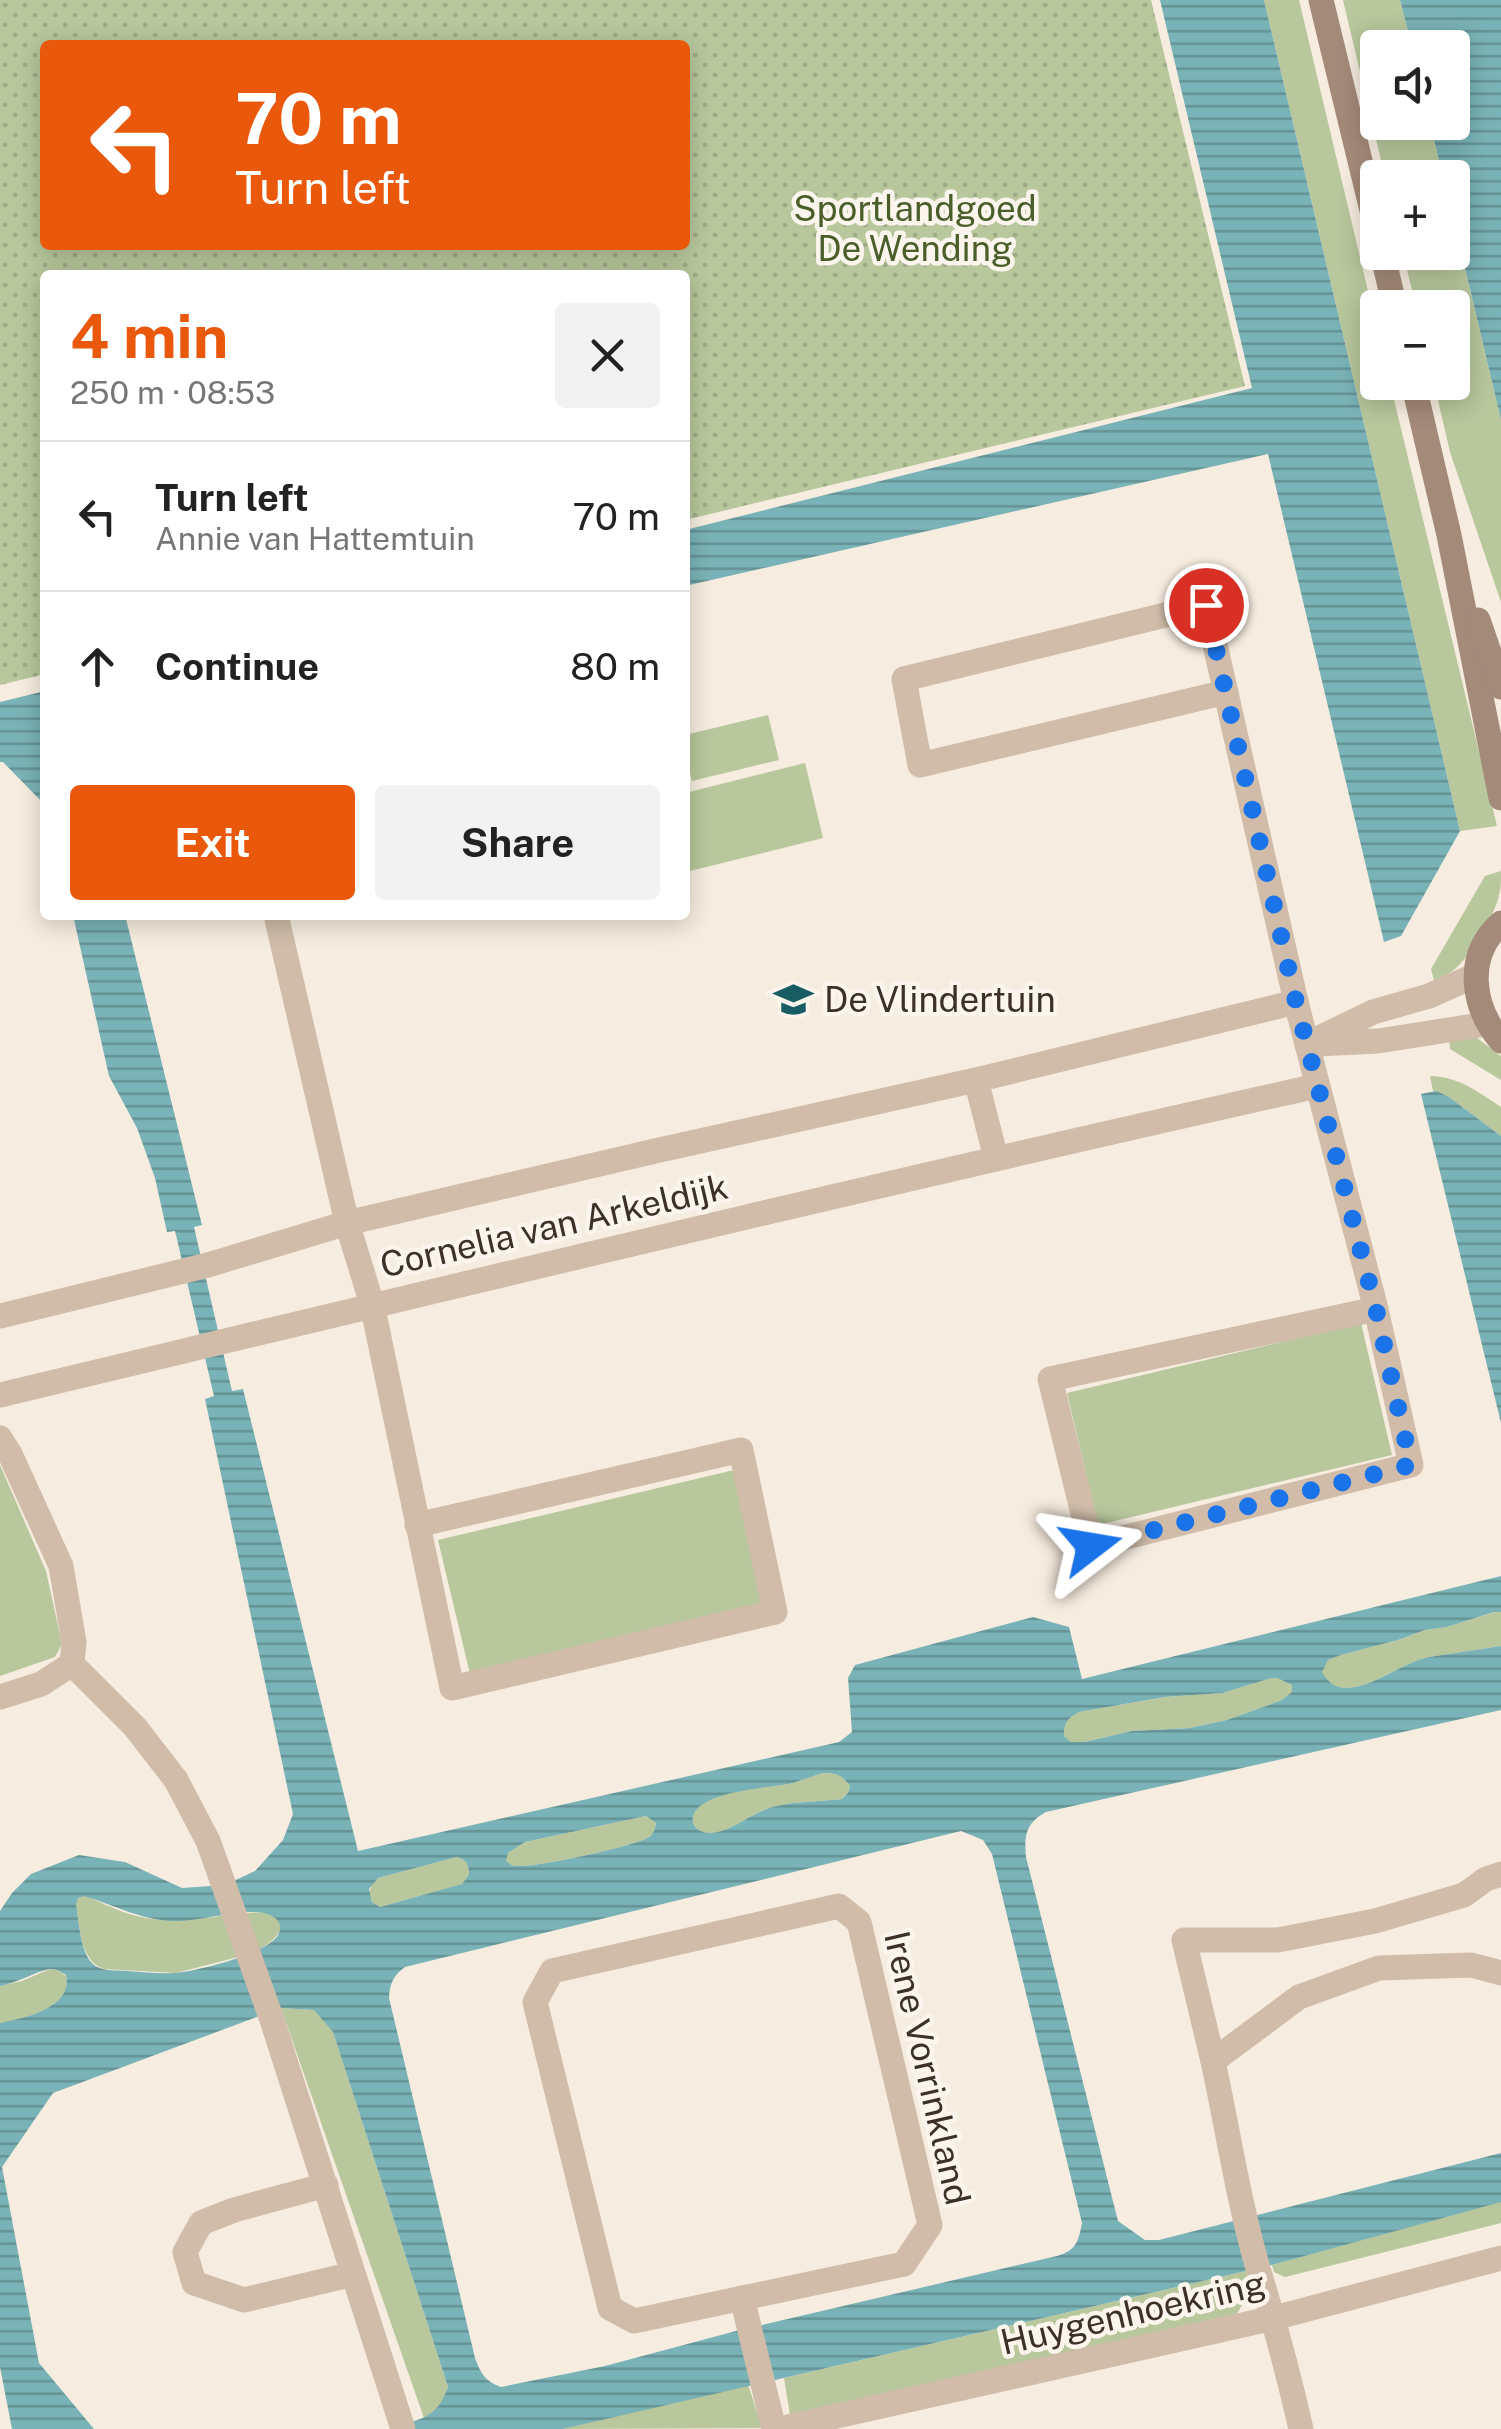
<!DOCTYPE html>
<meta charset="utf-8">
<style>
:root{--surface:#fff;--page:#f2f2f2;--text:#222;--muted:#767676;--line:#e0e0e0;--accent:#ea580c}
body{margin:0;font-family:"Public Sans",sans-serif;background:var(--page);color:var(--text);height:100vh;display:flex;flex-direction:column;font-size:38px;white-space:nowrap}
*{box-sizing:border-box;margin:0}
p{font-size:32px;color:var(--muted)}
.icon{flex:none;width:55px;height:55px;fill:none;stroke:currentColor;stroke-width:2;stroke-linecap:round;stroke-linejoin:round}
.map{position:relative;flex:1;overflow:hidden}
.side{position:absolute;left:40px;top:270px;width:650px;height:650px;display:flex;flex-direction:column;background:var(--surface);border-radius:10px;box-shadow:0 5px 25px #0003}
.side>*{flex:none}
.top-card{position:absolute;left:40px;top:40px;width:650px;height:210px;border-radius:10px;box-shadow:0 5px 25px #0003;background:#ea580c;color:#fff;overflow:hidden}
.controls{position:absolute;left:1360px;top:30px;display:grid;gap:20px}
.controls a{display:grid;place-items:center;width:110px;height:110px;border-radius:10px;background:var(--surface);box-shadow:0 5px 25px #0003;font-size:50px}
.pin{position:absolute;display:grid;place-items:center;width:85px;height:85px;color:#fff;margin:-42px;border:5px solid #fff;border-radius:50%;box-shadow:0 2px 10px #0007}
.me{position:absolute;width:110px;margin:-55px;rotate:76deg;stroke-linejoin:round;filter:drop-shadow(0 0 8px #0008)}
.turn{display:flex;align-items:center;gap:35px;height:210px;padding:0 30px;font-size:45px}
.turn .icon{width:130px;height:130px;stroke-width:2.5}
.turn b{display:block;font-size:70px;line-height:85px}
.round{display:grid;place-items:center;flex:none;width:105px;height:105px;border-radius:10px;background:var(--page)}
.headline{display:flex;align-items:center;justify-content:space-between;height:170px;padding:0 30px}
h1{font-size:60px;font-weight:700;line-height:75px;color:var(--accent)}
.button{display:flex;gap:20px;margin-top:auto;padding:20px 30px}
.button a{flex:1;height:115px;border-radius:10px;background:var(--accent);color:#fff;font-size:40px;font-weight:700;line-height:115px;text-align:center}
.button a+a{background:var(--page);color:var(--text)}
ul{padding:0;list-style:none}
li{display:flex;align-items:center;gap:30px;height:150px;padding:0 30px;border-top:2px solid var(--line)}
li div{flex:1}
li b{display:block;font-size:38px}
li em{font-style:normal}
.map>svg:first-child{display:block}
</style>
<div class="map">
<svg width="1501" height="2429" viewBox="0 0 1501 2429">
<defs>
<pattern id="park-dots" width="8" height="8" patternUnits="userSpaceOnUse" patternTransform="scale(2.5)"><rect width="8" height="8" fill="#b8c79c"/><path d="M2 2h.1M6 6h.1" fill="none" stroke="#9fab86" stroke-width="1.8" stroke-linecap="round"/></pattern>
<pattern id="water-rules" width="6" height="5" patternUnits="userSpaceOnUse" patternTransform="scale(2.5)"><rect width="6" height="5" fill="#7ab3b7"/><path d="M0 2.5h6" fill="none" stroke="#659295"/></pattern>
</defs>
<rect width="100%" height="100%" fill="#f6ecdf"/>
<g fill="#b8c79c">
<path d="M 1264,0 L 1299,0 L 1377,329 L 1378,382 L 1390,383 L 1497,826 L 1460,831 Z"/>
<path d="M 1343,0 L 1400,0 L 1412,47 L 1378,48 L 1378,122 L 1430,123 L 1443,177 L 1385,177 Z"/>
<path d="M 1453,217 L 1501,420 L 1501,602 L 1450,452 L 1434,383 L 1452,382 L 1452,308 L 1416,307 L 1403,253 L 1452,252 Z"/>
<path d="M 768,715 L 779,760 L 692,781 L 685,753 L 685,735 Z"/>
<path d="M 805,763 L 823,838 L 690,871 L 685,852 L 685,793 Z"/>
<path d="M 1501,871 C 1501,882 1501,891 1497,902 C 1491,921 1470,956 1455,969 C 1449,974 1441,977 1434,980 L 1431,969 L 1485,876 Z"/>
<path d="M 1473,1035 L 1501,1056 L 1501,1080 L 1450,1049 L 1449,1037 Z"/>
<path d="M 1430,1076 C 1460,1077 1476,1091 1501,1107 L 1501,1136 L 1449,1097 L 1433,1091 Z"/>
<path d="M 1361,1323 L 1392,1455 L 1098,1525 L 1067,1393 Z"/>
<path d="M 0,1465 L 46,1571 L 62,1644 L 55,1657 L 0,1676 Z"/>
<path d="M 734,1470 L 766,1603 L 470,1674 L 438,1540 Z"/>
<path d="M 1495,1612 L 1501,1612 L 1501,1646 C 1477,1650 1453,1653 1429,1657 C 1398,1662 1343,1713 1321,1672 L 1328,1660 L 1341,1655 L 1398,1640 L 1425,1630 L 1447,1627 Z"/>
<path d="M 1277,1678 L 1292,1685 L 1292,1693 L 1282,1700 L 1227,1720 L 1189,1728 L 1132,1731 L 1084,1742 L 1071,1742 L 1064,1736 C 1064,1723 1067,1718 1079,1712 L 1165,1697 L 1223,1693 L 1268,1679 Z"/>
<path d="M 823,1773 C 836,1773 842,1775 850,1786 L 848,1793 L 842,1799 C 819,1802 784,1801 764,1810 C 746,1817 718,1841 699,1830 C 694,1827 692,1823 693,1817 C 697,1790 772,1788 793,1783 C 803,1780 813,1776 823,1773 Z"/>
<path d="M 646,1816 L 656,1823 C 655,1828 654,1834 649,1837 C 638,1846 536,1867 519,1866 C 511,1866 512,1866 505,1861 L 508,1853 L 525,1842 Z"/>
<path d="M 457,1857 C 467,1860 469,1865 470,1875 L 463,1884 L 380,1907 L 372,1902 L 369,1893 L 372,1884 L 378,1878 Z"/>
<path d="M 83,1895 C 99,1901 113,1909 129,1914 C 163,1924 194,1920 227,1915 L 242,1956 L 176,1973 L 104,1969 C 80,1961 80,1927 76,1904 L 77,1898 Z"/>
<path d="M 246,1913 C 252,1913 259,1912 265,1913 C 295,1920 276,1941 259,1949 Z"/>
<path d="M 50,1969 L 57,1970 L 66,1976 C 73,2007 24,2019 0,2023 L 0,1986 L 22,1981 Z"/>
<path d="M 281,2008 L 315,2010 L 333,2032 L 448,2387 L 442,2407 L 424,2418 Z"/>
<path d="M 1501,2201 L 1501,2223 L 1285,2277 L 1274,2272 L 1272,2265 Z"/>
<path d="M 1246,2271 L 1251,2291 L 1236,2315 L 791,2421 L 784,2378 Z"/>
<path d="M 748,2384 L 762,2428 L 563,2429 Z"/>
</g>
<path fill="url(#park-dots)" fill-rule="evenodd" d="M 0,0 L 1151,0 L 1245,386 L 685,520 L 685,275 L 45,275 L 45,674 L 0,685 ZM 45,45 L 685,45 L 685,245 L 45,245 Z"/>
<g fill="url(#water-rules)" fill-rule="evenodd">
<path d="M 1160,0 L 1264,0 L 1460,831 L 1401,936 L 1384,942 L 1268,454 L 685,586 L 685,530 L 1252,388 Z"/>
<path d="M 1400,0 L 1501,0 L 1501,420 L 1453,217 L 1452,178 L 1443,177 L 1430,123 L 1452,122 L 1452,48 L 1412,47 Z"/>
<path d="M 45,691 L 45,805 L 3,762 L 0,762 L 0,702 Z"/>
<path d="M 73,915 L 125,915 L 202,1225 L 194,1227 L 232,1391 L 243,1389 L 358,1851 L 839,1742 L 852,1732 L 848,1678 L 855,1665 L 1033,1617 L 1069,1627 L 1082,1679 L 1501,1576 L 1501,1612 L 1494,1612 L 1447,1627 L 1425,1630 L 1398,1640 L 1341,1655 L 1328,1660 L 1322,1672 C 1343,1713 1398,1662 1429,1657 C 1453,1653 1477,1650 1501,1646 L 1501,1710 L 1046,1812 C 1026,1823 1024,1835 1026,1857 L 1118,2221 L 1145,2240 L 1159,2240 L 1501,2153 L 1501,2202 L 1272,2265 L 563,2429 L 391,2429 C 421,2418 437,2419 448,2387 L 333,2032 L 314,2010 L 281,2008 L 53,2093 L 2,2167 L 39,2363 L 94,2429 L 12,2429 L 0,2367 L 0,2023 C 24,2018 73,2008 66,1975 C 60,1972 58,1969 50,1969 C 36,1971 18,1983 0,1986 L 0,1911 L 12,1893 L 31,1874 L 79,1855 L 125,1862 L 182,1888 L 225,1885 L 255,1871 L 283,1840 L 293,1814 L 205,1399 L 214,1396 L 175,1231 L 167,1232 L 155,1178 L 137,1128 L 109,1076 ZM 1277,1678 L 1292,1685 L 1292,1692 L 1282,1700 L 1227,1720 L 1189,1728 L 1132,1731 L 1084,1742 L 1071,1742 L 1064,1736 C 1064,1722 1068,1718 1079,1712 L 1165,1697 L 1223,1693 L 1268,1679 ZM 823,1773 C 836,1773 842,1775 850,1786 L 848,1793 L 842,1799 C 819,1802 784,1801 764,1810 C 746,1817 718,1841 699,1830 C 694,1827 692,1823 693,1817 C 698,1790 773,1788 793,1783 C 803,1780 813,1776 823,1773 ZM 646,1816 L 656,1823 C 655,1828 654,1834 649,1837 C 637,1846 537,1867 519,1866 C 511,1866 513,1866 506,1861 L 508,1853 L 525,1842 ZM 961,1831 L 983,1840 L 992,1854 L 1082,2223 C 1078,2243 1076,2250 1057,2256 L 736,2331 L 605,2366 L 501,2387 C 485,2381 481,2374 475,2358 L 389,1998 C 390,1983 393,1976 405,1967 ZM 457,1857 C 467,1860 469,1865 469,1875 L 462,1884 L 380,1907 L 372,1902 L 369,1889 L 378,1878 ZM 84,1896 C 114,1905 139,1919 171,1921 C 198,1923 248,1905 270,1915 C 278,1919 282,1924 279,1933 C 272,1953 195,1972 174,1973 C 159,1974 143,1972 128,1971 C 116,1970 101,1972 92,1963 C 80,1950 79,1921 76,1904 L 78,1898 Z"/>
<path d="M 1436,1091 L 1449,1097 L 1501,1136 L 1501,1423 L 1421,1094 Z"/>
</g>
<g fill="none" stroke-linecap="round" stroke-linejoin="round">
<g stroke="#d0bca9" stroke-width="25">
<path d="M 1226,692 L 920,765 L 904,679 L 1206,605 L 1296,1002 L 1376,1309 L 1050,1379 L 1091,1546 L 1411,1465 L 1376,1309"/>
<path d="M 276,915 L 347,1223 L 372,1304 L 452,1688 L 775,1612 L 741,1450 L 417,1525"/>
<path d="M 1307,1044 L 1373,1012 L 1429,996 L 1476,975"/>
<path d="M 1317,1044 L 1378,1041 L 1487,1024"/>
<path d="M 976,1080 L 996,1158"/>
<path d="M 0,1316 L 208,1265 L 347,1223 L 655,1151 L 976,1080 L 1296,1002"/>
<path d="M 0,1395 C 439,1290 877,1184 1317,1086"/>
<path d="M 0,1438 L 10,1454 L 61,1566 L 74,1642 L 72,1664 L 41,1684 L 0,1697"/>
<path d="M 72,1664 L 135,1727 L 176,1780 L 208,1841 L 272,2020 L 403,2429"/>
<path d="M 1501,1874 L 1486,1879 L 1464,1895 L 1375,1921 L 1278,1940 L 1184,1940 L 1213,2061 L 1299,1997 L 1379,1968 L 1471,1965 L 1501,1973"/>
<path d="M 839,1906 L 859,1922 L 930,2225 L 904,2264 L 634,2321 L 610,2308 L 535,2002 L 552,1971 Z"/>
<path d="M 1213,2061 C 1228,2131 1239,2204 1259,2272 C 1275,2324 1289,2376 1301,2429"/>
<path d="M 326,2185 L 234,2210 L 201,2223 L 185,2252 L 194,2283 L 244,2300 L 353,2274"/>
<path d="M 742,2298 L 774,2429"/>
<path d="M 779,2429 L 1274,2318 L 1501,2258"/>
</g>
<g stroke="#a48a79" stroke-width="25">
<path d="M 1321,0 L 1378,235"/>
<path d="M 1382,252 L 1395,308"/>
<path d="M 1413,382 L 1449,535 L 1501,798"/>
<path d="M 1478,620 L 1501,687"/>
<path d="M 1501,923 C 1464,956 1472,1007 1501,1041"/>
</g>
</g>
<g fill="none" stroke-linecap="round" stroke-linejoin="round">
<path stroke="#1a73e8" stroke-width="18" stroke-dasharray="0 32.4" d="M 1091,1546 L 1411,1465 L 1376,1309 L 1296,1002 L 1206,605"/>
</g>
<defs>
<symbol id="school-bare" viewBox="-9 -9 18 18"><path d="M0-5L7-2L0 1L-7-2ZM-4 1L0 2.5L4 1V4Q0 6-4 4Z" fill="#195d64" stroke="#fcf5ed" stroke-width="2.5" paint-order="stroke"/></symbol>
</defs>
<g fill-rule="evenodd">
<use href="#school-bare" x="766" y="972" width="55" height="55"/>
</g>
<g text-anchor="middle" stroke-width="9" stroke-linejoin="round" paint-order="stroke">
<g font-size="35" fill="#4a5e2a" stroke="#fcf5ed">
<text x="915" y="221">Sportlandgoed<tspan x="915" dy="40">De Wending</tspan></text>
</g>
<g font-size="35" fill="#3c3029" stroke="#fcf5ed" text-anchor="start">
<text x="824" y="1012">De Vlindertuin</text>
</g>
<g font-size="35" fill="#3c3029" stroke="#fcf5ed">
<text transform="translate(554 1226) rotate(-13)" y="12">Cornelia van Arkeldijk</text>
<text transform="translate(927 2068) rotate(77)" y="12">Irene Vorrinkland</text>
<text transform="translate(1133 2313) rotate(-13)" y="12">Huygenhoekring</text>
</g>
</g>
</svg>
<div class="controls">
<a><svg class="icon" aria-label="sound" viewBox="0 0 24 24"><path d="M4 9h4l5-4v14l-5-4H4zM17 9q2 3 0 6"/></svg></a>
<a>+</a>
<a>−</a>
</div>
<div class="pin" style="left:1206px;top:605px;background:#d93025"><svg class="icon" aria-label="arrive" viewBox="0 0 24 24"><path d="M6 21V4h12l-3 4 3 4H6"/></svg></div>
<svg class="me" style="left:1091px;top:1546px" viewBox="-20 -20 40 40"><path d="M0-17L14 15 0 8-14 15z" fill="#1a73e8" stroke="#fff" stroke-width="4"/></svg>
<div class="top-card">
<div class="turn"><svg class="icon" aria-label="left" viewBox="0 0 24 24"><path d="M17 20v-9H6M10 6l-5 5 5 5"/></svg><div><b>70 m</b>Turn left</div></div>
</div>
<section class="side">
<div class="headline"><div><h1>4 min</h1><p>250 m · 08:53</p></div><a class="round"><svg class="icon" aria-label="close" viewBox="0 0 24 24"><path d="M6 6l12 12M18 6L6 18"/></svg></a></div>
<ul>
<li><svg class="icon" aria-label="left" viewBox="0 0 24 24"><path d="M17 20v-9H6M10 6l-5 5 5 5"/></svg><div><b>Turn left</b><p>Annie van Hattemtuin</p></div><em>70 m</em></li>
<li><svg class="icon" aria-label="ahead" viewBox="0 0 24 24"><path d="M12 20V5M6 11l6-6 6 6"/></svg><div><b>Continue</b></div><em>80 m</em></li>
</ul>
<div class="button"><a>Exit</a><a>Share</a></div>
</section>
</div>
